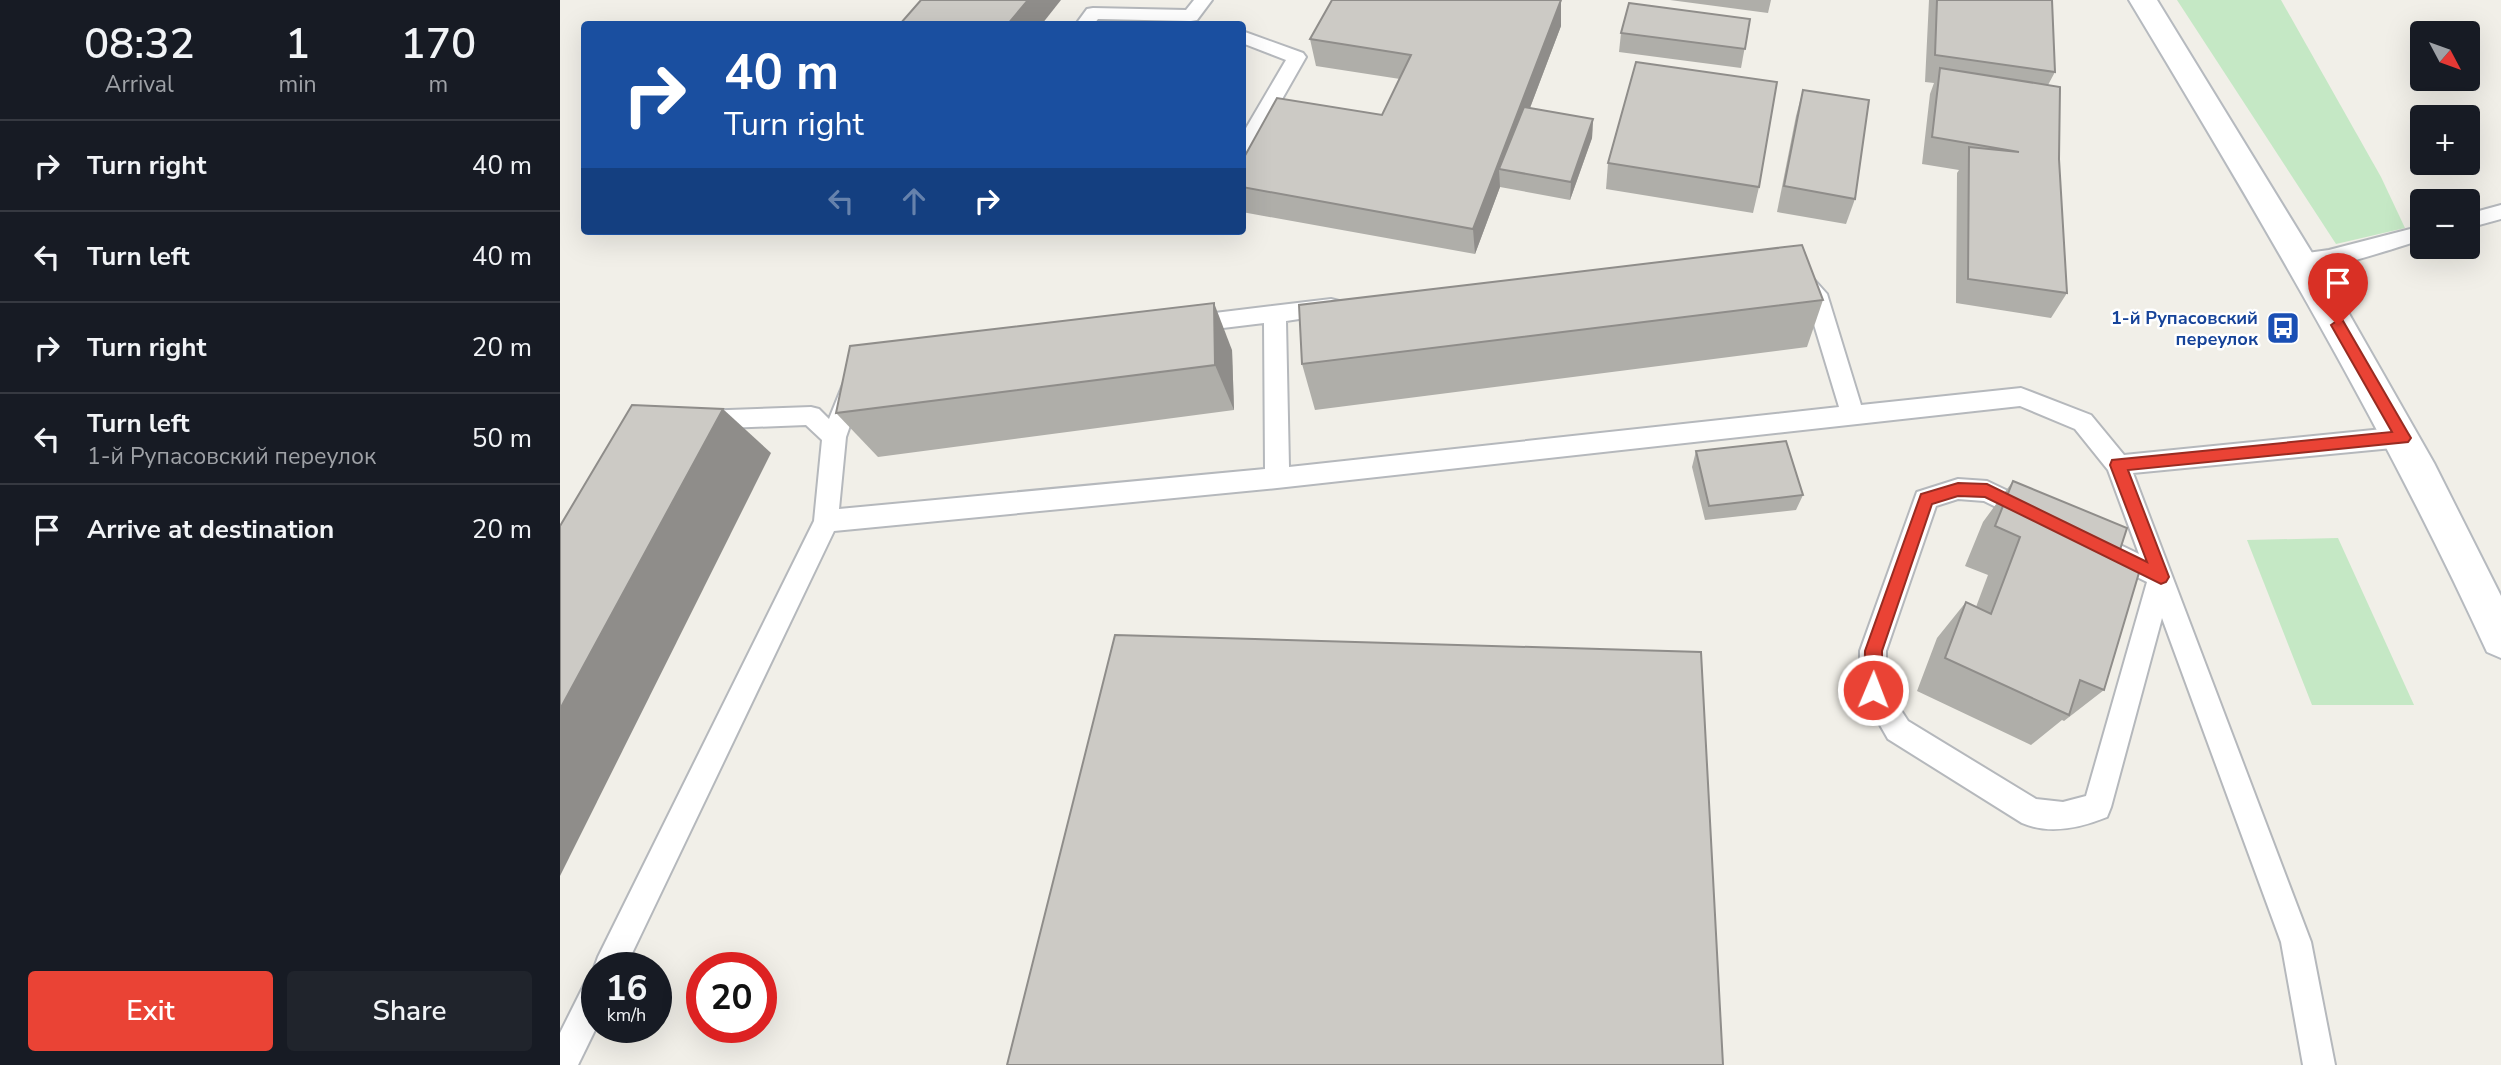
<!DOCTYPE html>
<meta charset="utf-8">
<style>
:root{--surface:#171b24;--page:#20242c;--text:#f1f3f6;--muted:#9ea1a6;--line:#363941;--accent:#ea4335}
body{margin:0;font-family:"Nunito Sans",sans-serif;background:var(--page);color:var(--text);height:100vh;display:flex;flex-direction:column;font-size:26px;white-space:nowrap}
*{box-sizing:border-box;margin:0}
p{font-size:23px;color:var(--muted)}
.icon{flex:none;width:38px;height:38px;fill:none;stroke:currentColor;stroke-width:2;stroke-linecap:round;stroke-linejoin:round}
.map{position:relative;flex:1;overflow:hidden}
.sheet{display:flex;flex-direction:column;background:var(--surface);width:560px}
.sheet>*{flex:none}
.hud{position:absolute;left:21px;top:21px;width:665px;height:214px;border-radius:7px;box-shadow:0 7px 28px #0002;background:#1a4fa0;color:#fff;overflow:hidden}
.needle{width:46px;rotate:131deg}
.tools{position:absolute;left:1850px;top:21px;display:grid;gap:14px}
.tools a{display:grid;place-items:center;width:70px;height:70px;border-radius:7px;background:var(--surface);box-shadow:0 7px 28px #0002;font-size:35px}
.speed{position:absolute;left:21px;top:952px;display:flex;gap:14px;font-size:35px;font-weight:700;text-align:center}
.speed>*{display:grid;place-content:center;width:91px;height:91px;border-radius:50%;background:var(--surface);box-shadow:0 7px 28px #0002;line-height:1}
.speed small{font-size:18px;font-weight:400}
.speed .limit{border:10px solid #d22;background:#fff;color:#111}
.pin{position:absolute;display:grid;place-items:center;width:60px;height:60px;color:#fff;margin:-72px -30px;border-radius:50% 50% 50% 0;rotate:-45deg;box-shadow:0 0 7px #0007}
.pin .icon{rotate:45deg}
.me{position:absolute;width:77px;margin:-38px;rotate:1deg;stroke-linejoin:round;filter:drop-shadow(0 0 5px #0008)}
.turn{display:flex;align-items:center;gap:24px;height:147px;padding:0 28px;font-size:32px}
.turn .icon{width:91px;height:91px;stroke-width:2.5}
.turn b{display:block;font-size:49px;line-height:60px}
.lanes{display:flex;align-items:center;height:66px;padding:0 28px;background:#0003;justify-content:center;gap:35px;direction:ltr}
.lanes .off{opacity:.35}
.eta{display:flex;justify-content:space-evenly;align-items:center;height:119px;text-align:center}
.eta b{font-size:42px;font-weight:600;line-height:49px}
.action{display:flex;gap:14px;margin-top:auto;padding:14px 28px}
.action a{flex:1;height:80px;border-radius:7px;background:var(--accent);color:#fff;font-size:28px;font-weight:600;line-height:80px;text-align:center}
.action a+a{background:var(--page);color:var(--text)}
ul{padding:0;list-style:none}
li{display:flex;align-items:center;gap:21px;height:91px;padding:0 28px;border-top:2px solid var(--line)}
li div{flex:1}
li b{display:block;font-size:26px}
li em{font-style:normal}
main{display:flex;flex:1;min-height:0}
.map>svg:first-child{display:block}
</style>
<main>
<section class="sheet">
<div class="eta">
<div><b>08:32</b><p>Arrival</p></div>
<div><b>1</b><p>min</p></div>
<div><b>170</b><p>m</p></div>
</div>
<ul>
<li><svg class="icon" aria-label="right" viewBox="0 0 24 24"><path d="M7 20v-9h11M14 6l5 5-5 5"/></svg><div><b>Turn right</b></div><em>40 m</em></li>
<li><svg class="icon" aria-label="left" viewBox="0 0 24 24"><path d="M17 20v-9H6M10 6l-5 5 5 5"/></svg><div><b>Turn left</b></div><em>40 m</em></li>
<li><svg class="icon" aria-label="right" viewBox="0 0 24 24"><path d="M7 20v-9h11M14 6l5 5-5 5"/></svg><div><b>Turn right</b></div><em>20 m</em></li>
<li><svg class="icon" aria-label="left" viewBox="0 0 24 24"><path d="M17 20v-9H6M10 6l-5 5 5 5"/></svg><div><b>Turn left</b><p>1-й Рупасовский переулок</p></div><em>50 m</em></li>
<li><svg class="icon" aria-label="arrive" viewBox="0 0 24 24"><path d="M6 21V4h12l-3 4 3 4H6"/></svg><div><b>Arrive at destination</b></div><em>20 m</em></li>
</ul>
<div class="action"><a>Exit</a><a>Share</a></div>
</section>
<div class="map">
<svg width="1941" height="1065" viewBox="0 0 1941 1065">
<rect width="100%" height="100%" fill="#f1efe8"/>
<g fill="#c5e8c5">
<path d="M 1617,0 L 1721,0 L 1821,177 L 1845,228 L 1776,244 Z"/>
<path d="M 1778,538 L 1854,705 L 1752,705 L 1687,540 Z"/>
</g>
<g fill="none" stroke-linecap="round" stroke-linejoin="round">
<defs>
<g id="lane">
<path d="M 634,0 L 652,0 L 637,20 L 631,21 L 538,19 L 534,24 L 516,24 L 527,9 L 533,8 L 626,10 Z"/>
<path d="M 682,31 L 743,53 L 746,57 L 689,157 L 682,158 L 682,135 L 726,60 L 682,43 Z"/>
<path d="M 1941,205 L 1941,219 L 1908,228 L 1908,214 Z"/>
<path d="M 1862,226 L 1862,240 C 1828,249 1765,275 1733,265 L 1730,260 L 1733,255 L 1769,250 Z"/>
<path d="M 1242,272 L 1249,274 L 1267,294 L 1301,405 L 1461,388 L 1531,415 L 1564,455 L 1843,427 L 1851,430 L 1855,437 L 1851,444 L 1843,447 L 1573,473 L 1751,942 L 1775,1065 L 1743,1065 L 1721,942 L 1602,618 L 1551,807 L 1547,817 C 1520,828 1490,835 1462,823 L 1328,739 L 1300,690 L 1300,651 L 1357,492 L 1398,479 L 1427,481 L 1579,554 L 1548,470 L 1515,429 L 1460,406 L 717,488 L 274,531 L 65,968 L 37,968 L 37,975 L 34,968 L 38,957 L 254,521 L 262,440 L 246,425 L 140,429 L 132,427 L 129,420 L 132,413 L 140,411 L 251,407 L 259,409 L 269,419 L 284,382 L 292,379 L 300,382 L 303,388 L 286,437 L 279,509 L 705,469 L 704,323 L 630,332 L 622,330 L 619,324 L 622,318 L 630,316 L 771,299 L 779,301 L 782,307 L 779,313 L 726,321 L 729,467 L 1279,407 L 1246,298 L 1231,280 L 1235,274 ZM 1398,499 L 1424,501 L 1587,582 L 1526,796 L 1503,802 L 1476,799 L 1348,721 L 1326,687 L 1326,651 L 1376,506 Z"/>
<path d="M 37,977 L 37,1026 L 18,1065 L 0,1065 L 0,1033 L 26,981 Z"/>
</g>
<path id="secondary" d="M 1569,0 L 1597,0 L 1784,305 L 1874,463 L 1941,596 L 1941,658 L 1927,652 C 1823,425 1698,214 1569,0 Z"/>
</defs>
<use href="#lane" stroke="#b5b8bc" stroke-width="4"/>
<use href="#secondary" stroke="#b6babf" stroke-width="4"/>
<use href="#lane" fill="#fff" fill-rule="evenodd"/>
<use href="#secondary" fill="#fff" fill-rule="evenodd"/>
</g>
<g fill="#afaea9">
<path d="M 1110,0 L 1211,0 L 1208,13 Z"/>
<path d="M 1369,0 L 1492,0 L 1495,72 L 1488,85 L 1499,159 L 1507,293 L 1491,318 L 1396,303 L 1397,173 L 1399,170 L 1362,164 L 1370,94 L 1374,83 L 1365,82 Z"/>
<path d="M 1190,19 L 1181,68 L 1059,52 L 1061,33 Z"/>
<path d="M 1001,26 L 970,108 L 1033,119 L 1032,138 L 1010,200 L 940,187 L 915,254 L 682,212 L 682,161 L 822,115 L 840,79 L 756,66 L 750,39 Z"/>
<path d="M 1243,90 L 1295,199 L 1286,224 L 1217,212 L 1236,116 Z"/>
<path d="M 1048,163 L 1199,187 L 1193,213 L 1046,189 Z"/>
<path d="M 1263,300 L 1247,347 L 755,410 L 742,364 Z"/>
<path d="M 672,350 L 674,410 L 318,457 L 276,413 Z"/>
<path d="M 1136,451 L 1243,495 L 1236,510 L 1145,520 L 1132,467 Z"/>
<path d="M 1453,481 L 1558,556 L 1544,690 L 1504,721 L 1502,720 L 1471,745 L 1357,691 L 1377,638 L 1406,602 L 1416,607 L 1428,575 L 1405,566 L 1423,522 Z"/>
</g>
<g fill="#8f8d8a">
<path d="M 468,0 L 501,0 L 482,24 L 448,24 Z"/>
<path d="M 1001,0 L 1001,26 L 946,171 L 939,169 L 940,187 L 915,254 L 913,229 Z"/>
<path d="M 1033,119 L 1032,138 L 1010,200 L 1011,182 Z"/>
<path d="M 654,303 L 672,350 L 674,410 L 655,365 Z"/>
<path d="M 163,409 L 211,453 L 0,876 L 0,709 Z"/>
</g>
<g fill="#cccac5" stroke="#8f8d8a" stroke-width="2">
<path d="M 361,0 L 468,0 L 448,24 L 340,24 Z"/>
<path d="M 772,0 L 1001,0 L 913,229 L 682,187 L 682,161 L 717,98 L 822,115 L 851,55 L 750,39 Z"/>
<path d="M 1377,0 L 1492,0 L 1495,72 L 1375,55 Z"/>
<path d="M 1069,3 L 1190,19 L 1185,49 L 1061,33 Z"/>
<path d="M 1076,62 L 1217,82 L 1199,187 L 1048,163 Z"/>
<path d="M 1380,68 L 1500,87 L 1499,159 L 1507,293 L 1408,279 L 1409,147 L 1459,152 L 1372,137 Z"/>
<path d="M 1243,90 L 1309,100 L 1295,199 L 1224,186 Z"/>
<path d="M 964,107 L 1033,119 L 1011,182 L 939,169 Z"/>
<path d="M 1242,245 L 1263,300 L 742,364 L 739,305 Z"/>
<path d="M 654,303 L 655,365 L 276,413 L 290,346 Z"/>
<path d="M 72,405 L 163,409 L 0,709 L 0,526 Z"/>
<path d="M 1226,441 L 1243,495 L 1149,506 L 1136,451 Z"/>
<path d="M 1453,481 L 1567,528 L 1558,556 L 1581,566 L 1544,690 L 1520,680 L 1509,715 L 1385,658 L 1406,602 L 1431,614 L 1460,537 L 1435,526 Z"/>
<path d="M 555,635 L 1141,652 L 1163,1065 L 447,1065 Z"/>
</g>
<path fill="#ea4335" stroke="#982c22" stroke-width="2" d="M 1778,320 L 1783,321 L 1848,433 L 1851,438 L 1848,442 L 1568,470 L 1609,577 L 1606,582 L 1601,584 L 1425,497 L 1398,496 L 1372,504 L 1322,651 L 1322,690 L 1319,696 L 1313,698 L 1307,696 L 1304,690 L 1305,651 L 1361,494 L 1398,483 L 1427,484 L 1587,562 L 1550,465 L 1552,460 L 1832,432 L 1771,325 Z"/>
<defs>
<symbol id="bus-square" viewBox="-11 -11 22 22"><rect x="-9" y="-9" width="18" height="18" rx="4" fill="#1a4fb4" stroke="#fff"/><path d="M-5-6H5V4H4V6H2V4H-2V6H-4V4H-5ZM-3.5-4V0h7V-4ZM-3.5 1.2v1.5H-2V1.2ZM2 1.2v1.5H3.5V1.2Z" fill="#fff"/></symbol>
</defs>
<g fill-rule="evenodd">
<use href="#bus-square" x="1704" y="309" width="38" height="38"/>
</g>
<g text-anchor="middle" stroke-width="5" stroke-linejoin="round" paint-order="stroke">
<g font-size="18" font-weight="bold" fill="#164399" stroke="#fff" text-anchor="end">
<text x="1698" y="324">1-й Рупасовский<tspan x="1698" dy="21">переулок</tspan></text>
</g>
</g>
</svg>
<div class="tools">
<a><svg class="needle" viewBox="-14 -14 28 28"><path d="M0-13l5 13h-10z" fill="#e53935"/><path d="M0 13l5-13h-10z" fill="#9ea1a6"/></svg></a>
<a>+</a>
<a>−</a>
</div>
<div class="speed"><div>16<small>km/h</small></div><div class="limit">20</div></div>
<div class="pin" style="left:1778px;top:325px;background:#d93025"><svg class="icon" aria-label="arrive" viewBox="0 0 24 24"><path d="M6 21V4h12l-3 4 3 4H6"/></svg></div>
<svg class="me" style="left:1313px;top:690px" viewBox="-20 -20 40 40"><circle r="17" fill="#ea4335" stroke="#fff" stroke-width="3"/><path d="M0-11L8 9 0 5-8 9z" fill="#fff"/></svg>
<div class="hud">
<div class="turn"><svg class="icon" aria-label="right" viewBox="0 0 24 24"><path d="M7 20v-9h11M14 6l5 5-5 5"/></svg><div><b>40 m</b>Turn right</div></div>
<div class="lanes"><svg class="icon off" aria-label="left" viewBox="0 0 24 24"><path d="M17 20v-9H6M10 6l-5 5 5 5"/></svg><svg class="icon off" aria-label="ahead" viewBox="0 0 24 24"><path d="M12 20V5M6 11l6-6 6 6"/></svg><svg class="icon" aria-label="right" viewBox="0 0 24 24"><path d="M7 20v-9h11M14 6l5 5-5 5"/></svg></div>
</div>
</div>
</main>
